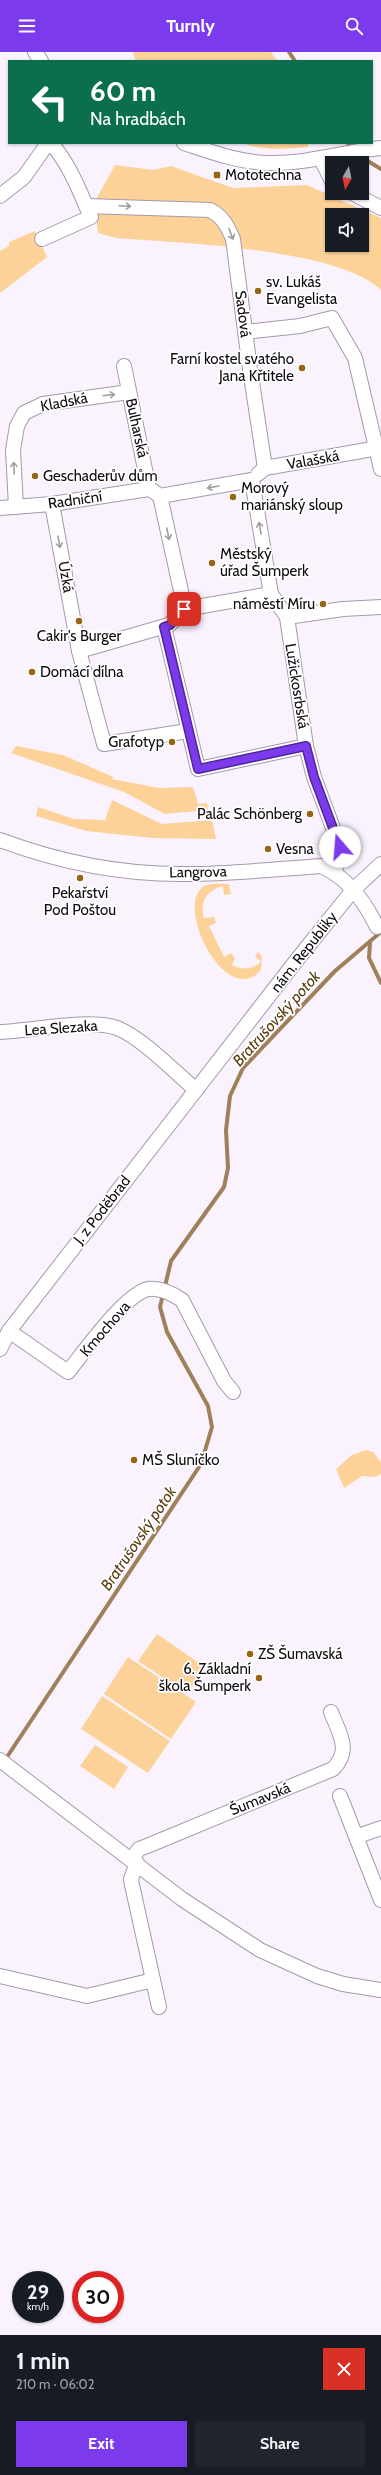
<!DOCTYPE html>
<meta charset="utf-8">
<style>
:root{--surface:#171b24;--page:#20242c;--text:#f1f3f6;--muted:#9ea1a6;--accent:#7c3aed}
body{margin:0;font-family:Cabin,sans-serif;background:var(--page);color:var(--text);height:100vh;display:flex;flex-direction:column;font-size:15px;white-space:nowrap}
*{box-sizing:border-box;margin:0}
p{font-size:13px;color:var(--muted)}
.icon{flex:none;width:22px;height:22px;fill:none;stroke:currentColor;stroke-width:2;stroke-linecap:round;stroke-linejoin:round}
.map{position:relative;height:2283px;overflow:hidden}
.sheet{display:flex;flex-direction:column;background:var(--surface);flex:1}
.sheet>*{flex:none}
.guide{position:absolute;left:8px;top:8px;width:365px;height:84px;border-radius:0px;box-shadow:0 1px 3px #0004;background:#0b6e4f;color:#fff;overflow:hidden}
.needle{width:26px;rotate:189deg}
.tools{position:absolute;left:325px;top:104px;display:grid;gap:8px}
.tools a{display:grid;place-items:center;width:44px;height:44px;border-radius:0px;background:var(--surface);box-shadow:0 1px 3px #0004;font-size:20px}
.speed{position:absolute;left:12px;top:2219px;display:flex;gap:8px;font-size:20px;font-weight:700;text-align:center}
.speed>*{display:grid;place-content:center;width:52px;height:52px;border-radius:50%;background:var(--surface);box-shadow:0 1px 3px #0004;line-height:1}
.speed small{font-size:10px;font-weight:400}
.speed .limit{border:6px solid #d22;background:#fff;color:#111}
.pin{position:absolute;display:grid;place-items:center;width:34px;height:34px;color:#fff;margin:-17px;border-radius:8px;box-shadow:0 2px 6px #0006}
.me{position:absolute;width:44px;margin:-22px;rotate:342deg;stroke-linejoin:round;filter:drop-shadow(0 0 3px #0008)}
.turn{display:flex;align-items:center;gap:14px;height:84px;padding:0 16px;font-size:18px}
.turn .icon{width:52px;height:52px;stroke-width:2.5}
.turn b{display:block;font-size:28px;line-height:34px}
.round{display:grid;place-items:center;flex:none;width:42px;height:42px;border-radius:0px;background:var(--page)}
.head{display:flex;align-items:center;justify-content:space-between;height:68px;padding:0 16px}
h1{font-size:24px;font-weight:700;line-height:30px}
.button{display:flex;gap:8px;margin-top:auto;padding:8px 16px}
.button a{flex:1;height:46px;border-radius:0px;background:var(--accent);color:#fff;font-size:16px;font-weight:700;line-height:46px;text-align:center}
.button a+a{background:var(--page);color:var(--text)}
header{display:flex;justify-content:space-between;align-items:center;height:52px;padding:0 16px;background:var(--accent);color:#fff;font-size:18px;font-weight:700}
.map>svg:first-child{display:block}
</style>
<header><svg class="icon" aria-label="menu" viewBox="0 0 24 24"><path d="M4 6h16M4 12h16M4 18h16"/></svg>Turnly<svg class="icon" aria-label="search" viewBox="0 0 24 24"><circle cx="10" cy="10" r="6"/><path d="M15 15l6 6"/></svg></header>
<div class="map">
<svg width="381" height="2283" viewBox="0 0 381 2283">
<rect width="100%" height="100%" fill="#faf3fe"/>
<g fill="#fdd298" fill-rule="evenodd">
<path d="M 133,0 L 271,0 L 277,9 L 136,9 Z"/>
<path d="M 242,91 L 308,91 L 308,95 C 285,97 264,99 242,91 Z"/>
<path d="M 115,113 L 153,118 L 171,114 L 233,136 L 307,133 L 381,166 L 381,238 C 337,196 179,191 116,186 L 98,181 L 95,149 ZM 332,163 L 362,163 L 362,193 L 332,193 Z"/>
<path d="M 35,179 L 47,205 L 0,241 L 0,199 L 9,194 L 9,190 Z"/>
<path d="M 16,694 L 63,703 L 113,725 L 112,727 L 159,736 L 193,735 L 198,752 L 207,751 L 208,758 L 165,762 L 124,740 L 11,701 Z"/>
<path d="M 112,748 L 162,772 L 212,768 L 216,787 L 153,786 L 86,779 L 36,764 L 38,755 L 74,767 L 105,768 Z"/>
<path d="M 229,832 L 231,842 L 224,843 L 223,834 C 207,838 199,850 204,866 L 214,865 L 216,871 L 209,874 L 224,905 L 231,901 L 235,906 L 232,913 C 242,918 251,918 261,910 L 255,904 L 258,900 L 262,905 L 261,918 C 227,958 173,854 204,834 C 210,831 222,832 229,832 Z"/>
<path d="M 366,1398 L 373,1400 L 381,1410 L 381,1422 L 375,1425 L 362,1424 L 344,1436 L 336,1417 L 352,1403 Z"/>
<path d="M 157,1582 L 205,1615 L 187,1642 L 138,1609 Z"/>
<path d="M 128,1605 L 196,1650 L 171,1687 L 104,1642 Z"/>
<path d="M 102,1644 L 170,1689 L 148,1721 L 81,1677 Z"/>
<path d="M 95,1693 L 128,1715 L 114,1737 L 80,1714 Z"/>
</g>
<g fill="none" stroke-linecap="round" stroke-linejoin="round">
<g stroke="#9e8059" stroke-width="4">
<path d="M 289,0 L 295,9"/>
<path d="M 348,91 L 353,98"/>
<path d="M 358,103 L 381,117"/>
<path d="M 370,891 L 369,906 L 381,931"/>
<path d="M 5,1708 L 201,1412 L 212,1375 L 208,1354 L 167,1280 L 160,1255 L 171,1209 L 224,1135 L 228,1116 L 226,1078 L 230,1044 L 243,1016 L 335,919 L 381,880"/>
</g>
<defs>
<g id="minor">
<path d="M 35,0 L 41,9"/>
<path d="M 184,91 C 211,100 241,111 269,111 C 307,112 343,100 381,96"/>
<path d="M 321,107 L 332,129"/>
<path d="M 352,141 L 381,156"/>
<path d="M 0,144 L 24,125 L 48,91"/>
<path d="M 86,154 L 210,158 C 223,165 227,173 233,187 L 250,317 L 265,416"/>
<path d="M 42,187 L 91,165 C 79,138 70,113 51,91"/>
<path d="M 245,280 L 300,274 L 332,266 L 355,306 L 381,417"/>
<path d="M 124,314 L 149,437"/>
<path d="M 258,422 L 265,416 L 378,396"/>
<path d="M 252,428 L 271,542 L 287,565 L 306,694 L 314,725 L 340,795 L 335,820"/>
<path d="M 153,439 L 160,444 L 252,428"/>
<path d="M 160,444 L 185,557 L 271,542"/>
<path d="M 52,452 L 79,599 L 104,692 L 188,679"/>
<path d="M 16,455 L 13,398 L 17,374 L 24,361 L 43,352 L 129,340"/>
<path d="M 0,456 L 52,452 L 149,437"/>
<path d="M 287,565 L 343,557 L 381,555"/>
<path d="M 164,575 L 198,717 L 306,694"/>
<path d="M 79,599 L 169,573 L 185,557"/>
<path d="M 0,788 C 59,810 125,823 188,822 C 232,822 277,817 321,814 C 347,825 365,850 377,875"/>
<path d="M 0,980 C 31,979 89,966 117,976 C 141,985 176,1021 196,1038"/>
<path d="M 9,1279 L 68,1320 C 84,1300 124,1243 148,1237 C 160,1235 173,1242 182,1248 L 224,1329 L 233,1340"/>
<path d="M 0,1297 L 9,1279 L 296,909 L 353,838 L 381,812"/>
<path d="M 0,1708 L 182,1847 L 260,1898 L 317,1924 L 343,1932 L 381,1938"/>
<path d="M 340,1744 L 381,1848"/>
<path d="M 358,1784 L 381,1776"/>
<path d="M 132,1807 L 139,1797 L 147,1794 L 333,1717 C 352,1698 339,1681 331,1660"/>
<path d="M 137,1811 L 131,1827 L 132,1833 L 159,1955"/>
<path d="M 0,1924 L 87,1944 L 153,1928"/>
</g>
</defs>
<use href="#minor" stroke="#a499ab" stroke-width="16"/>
<use href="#minor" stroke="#fff" stroke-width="14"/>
</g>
<defs><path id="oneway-shaft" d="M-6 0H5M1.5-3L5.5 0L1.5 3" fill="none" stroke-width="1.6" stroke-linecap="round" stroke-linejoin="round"/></defs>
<g stroke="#9f9da0">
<use href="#oneway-shaft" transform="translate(125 154) rotate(3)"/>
<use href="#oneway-shaft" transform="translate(231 182) rotate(69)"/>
<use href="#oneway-shaft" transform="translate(109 343) rotate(-7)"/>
<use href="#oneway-shaft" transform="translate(14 416) rotate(-93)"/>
<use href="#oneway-shaft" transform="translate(213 435) rotate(170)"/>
<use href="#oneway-shaft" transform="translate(260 476) rotate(-100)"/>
<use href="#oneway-shaft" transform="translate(168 482) rotate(78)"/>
<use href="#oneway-shaft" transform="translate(59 490) rotate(80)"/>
</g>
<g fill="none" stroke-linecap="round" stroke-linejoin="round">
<defs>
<path id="route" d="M 184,557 L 170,573 L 164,575 L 198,717 L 306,694 L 314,725 L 340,795"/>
</defs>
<use href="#route" stroke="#51269a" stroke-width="10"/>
<use href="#route" stroke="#7c3aed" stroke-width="7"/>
</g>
<g fill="#956715" stroke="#fff" stroke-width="1.5">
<rect x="213" y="119" width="8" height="8" rx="2"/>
<circle cx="258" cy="239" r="4"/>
<circle cx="302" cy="316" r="4"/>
<circle cx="35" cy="424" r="4"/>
<circle cx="233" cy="445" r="4"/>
<circle cx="212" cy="511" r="4"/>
<circle cx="323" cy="552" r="4"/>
<circle cx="79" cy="569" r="4"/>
<circle cx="32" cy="620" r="4"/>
<circle cx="172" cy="690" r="4"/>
<circle cx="310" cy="762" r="4"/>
<circle cx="268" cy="797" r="4"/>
<circle cx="80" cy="826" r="4"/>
<circle cx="134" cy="1408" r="4"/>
<circle cx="250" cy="1602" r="4"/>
<circle cx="259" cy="1626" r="4"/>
</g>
<g text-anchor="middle" stroke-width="3.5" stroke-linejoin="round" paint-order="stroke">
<g font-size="15" fill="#0f0b11" stroke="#fff" text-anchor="start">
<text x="225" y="128">Mototechna</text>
<text x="266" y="235">sv. Lukáš<tspan x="266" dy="17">Evangelista</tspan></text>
<text x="294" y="312" text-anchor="end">Farní kostel svatého<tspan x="294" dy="17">Jana Křtitele</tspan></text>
<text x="43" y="429">Geschaderův dům</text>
<text x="241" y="441">Morový<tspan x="241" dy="17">mariánský sloup</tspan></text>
<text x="220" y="507">Městský<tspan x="220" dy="17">úřad Šumperk</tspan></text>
<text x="315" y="557" text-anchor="end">náměstí Míru</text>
<text x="79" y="589" text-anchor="middle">Cakir's Burger</text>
<text x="40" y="625">Domácí dílna</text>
<text x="164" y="695" text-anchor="end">Grafotyp</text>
<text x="302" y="767" text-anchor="end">Palác Schönberg</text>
<text x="276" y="802">Vesna</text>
<text x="80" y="846" text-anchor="middle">Pekařství<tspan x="80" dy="17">Pod Poštou</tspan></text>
<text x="142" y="1413">MŠ Sluníčko</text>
<text x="258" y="1607">ZŠ Šumavská</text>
<text x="251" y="1622" text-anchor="end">6. Základní<tspan x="251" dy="17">škola Šumperk</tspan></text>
</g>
<g font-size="15" fill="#0f0b11" stroke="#fff">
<text transform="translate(243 262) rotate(83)" y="5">Sadová</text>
<text transform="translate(64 350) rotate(-11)" y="5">Kladská</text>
<text transform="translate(137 376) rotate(78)" y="5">Bulharská</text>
<text transform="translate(313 408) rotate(-10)" y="5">Valašská</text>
<text transform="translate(75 448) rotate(-8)" y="5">Radniční</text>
<text transform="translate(66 525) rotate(80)" y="5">Úzká</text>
<text transform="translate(297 634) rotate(81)" y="5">Lužickosrbská</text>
<text transform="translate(198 820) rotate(-1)" y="5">Langrova</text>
<text transform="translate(304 900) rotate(-52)" y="5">nám. Republiky</text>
<text transform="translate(61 976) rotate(-4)" y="5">Lea Slezaka</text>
<text transform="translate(102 1158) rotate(-52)" y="5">J. z Poděbrad</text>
<text transform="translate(105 1277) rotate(-49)" y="5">Kmochova</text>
<text transform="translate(260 1747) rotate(-22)" y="5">Šumavská</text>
</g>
<g font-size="16" font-style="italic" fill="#593d0f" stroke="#fff">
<text transform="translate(276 966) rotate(-48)" y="6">Bratrušovský potok</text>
<text transform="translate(138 1486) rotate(-56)" y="6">Bratrušovský potok</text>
</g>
</g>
</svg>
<div class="tools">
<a><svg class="needle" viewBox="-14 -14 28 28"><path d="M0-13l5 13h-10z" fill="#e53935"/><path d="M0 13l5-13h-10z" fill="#9ea1a6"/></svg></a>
<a><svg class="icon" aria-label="sound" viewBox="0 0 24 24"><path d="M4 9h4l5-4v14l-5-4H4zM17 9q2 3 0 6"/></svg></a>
</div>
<div class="speed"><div>29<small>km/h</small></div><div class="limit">30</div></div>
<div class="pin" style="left:184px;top:557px;background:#d93025"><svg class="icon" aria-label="arrive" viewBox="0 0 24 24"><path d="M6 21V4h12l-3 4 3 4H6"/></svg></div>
<svg class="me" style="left:340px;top:795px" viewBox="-20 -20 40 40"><circle r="19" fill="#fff"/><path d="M0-13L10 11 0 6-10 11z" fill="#7c3aed"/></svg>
<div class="guide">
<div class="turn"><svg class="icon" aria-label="left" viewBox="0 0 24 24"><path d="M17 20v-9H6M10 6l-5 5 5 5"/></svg><div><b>60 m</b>Na hradbách</div></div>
</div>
</div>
<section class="sheet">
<div class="head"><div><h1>1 min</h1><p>210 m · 06:02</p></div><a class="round" style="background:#d93025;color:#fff"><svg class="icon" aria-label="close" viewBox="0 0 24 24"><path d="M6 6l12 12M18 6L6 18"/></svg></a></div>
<div class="button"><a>Exit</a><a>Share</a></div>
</section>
